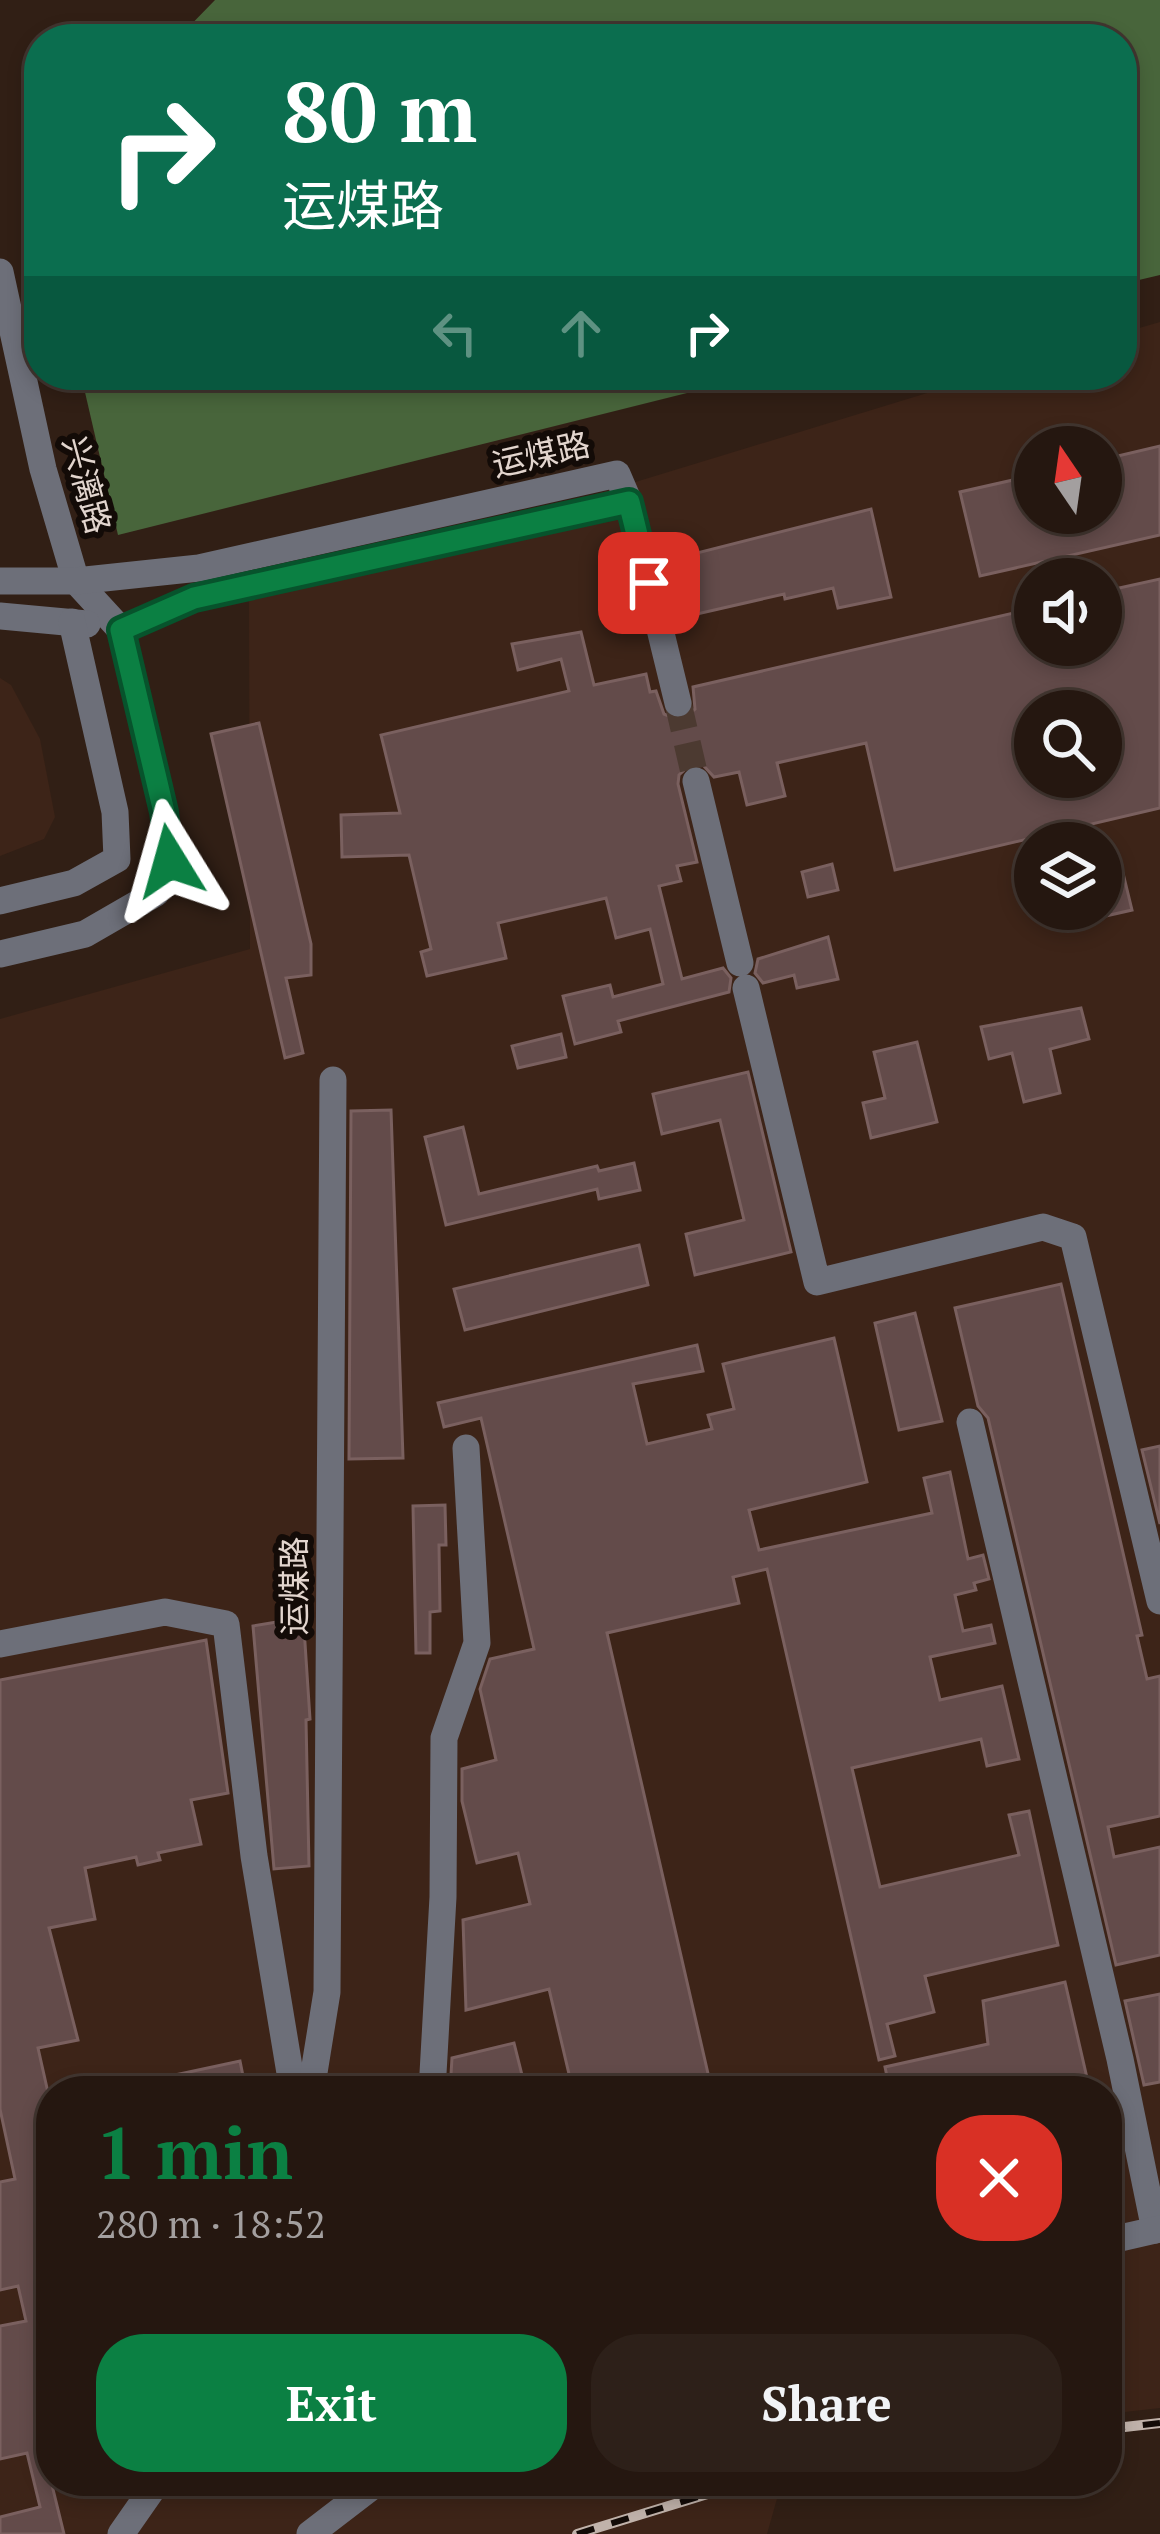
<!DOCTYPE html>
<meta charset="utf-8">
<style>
:root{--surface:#251710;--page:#2d2019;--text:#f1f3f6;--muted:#a39f9f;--line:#423630;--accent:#0b8043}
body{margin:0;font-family:"PT Serif","Noto Sans SC",serif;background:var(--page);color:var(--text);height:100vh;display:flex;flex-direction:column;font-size:45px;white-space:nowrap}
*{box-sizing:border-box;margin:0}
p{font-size:39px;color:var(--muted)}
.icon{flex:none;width:66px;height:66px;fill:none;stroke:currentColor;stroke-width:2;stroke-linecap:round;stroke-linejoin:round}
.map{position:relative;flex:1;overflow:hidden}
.details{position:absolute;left:36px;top:2076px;width:1086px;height:420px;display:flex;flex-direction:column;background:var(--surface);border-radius:48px;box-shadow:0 6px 18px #0003,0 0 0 3px var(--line)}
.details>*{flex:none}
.banner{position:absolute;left:24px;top:24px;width:1113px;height:366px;border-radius:48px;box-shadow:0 6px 18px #0003,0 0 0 3px var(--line);background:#0b6e4f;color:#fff;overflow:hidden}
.needle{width:78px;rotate:347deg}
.tools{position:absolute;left:1014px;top:426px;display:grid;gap:24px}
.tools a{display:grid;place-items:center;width:108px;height:108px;border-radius:50%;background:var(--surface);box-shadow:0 6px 18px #0003,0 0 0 3px var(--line);font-size:60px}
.pin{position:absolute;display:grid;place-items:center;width:102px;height:102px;color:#fff;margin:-51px;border-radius:24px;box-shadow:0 6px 18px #0006}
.me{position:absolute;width:132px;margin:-66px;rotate:352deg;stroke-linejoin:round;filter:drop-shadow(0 0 9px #0008)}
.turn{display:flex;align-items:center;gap:42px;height:252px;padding:0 60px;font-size:54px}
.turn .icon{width:156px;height:156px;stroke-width:2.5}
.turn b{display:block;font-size:84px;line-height:102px}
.lanes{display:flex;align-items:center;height:114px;padding:0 60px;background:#0003;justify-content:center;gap:60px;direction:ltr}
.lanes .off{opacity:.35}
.round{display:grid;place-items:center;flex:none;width:126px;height:126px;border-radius:48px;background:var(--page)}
.head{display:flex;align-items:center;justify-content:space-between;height:204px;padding:0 60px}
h1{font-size:72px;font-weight:600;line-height:90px;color:var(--accent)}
.primary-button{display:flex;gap:24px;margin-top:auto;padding:24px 60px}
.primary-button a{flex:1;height:138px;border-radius:48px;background:var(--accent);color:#fff;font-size:48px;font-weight:600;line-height:138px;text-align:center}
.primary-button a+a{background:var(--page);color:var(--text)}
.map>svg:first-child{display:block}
</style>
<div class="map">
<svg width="1160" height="2534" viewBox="0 0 1160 2534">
<rect width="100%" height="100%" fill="#311f15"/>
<g fill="#3d2418" fill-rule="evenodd">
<path d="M 1160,322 L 1160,2408 L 1107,2414 L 1107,2091 L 51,2091 L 51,2481 L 782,2481 L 767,2534 L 0,2534 L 0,1019 L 250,949 L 249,600 L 986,375 L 1122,375 L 1122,333 ZM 1035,447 L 1101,447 L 1101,513 L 1035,513 ZM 1035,579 L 1101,579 L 1101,645 L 1035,645 ZM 1035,711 L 1101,711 L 1101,777 L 1035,777 ZM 1035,843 L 1101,843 L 1101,909 L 1035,909 Z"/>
<path d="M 0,678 L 11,685 L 40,739 L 55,817 L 44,839 L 0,856 Z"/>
</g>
<g fill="#48653b">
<path d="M 215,0 L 1160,0 L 1160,275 L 1122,284 L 1122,39 L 177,39 Z"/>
<path d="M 81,375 L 759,375 L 118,535 Z"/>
</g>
<g fill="#634b4a" stroke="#7a605f" stroke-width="3" fill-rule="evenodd">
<path d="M 1160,446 L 1160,535 L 980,576 L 960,492 L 1035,475 L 1035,513 L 1101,513 L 1101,460 Z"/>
<path d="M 871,509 L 891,597 L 838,608 L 833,588 L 785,599 L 784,594 L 684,617 L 677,587 L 687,585 L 681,557 Z"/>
<path d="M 1160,579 L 1160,808 L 895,870 L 866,743 L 777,763 L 785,796 L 747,805 L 739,772 L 714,777 L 702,764 L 691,764 L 679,775 L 678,784 L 697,862 L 677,866 L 681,881 L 659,886 L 682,979 L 723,968 L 731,978 L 729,992 L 618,1021 L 621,1032 L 575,1044 L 563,996 L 610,985 L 613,997 L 663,984 L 650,929 L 616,938 L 606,898 L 498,923 L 506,958 L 427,976 L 421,952 L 431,949 L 409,855 L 342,857 L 341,815 L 400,813 L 381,735 L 569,691 L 561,659 L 518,670 L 512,644 L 581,632 L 594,685 L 646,674 L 650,692 L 656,691 L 664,714 L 681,721 L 695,709 L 693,687 L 1035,608 L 1035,645 L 1101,645 L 1101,592 ZM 1035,711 L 1101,711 L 1101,777 L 1035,777 Z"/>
<path d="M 259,723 L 311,944 L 311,975 L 286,978 L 303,1053 L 285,1058 L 211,734 Z"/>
<path d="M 832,864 L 838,890 L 808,897 L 802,872 Z"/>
<path d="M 1123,873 L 1132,910 L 1101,917 L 1101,878 Z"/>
<path d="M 828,937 L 838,979 L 797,988 L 794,975 L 763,983 L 755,973 L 758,959 Z"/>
<path d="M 1081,1008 L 1089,1039 L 1050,1049 L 1060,1093 L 1024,1102 L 1012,1053 L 989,1059 L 981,1027 Z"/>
<path d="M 561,1034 L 566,1057 L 518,1068 L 512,1046 Z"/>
<path d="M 917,1042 L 937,1122 L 871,1138 L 863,1103 L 885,1098 L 874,1052 Z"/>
<path d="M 748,1072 L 791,1252 L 695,1275 L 686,1234 L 744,1220 L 720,1120 L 662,1134 L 653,1094 Z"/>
<path d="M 391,1110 L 403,1458 L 349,1459 L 351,1111 Z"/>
<path d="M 463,1127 L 479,1194 L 597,1166 L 599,1171 L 634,1163 L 640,1190 L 599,1199 L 597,1189 L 446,1225 L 425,1137 Z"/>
<path d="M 639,1245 L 648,1285 L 465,1330 L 454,1289 Z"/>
<path d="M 1061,1284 L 1142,1635 L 1137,1636 L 1147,1679 L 1160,1676 L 1160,1816 L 1108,1827 L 1114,1857 L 1160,1847 L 1160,1955 L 1116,1965 L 988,1418 L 978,1406 L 955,1308 Z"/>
<path d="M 915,1313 L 942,1421 L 899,1430 L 875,1323 Z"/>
<path d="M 834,1338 L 867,1482 L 749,1510 L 759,1550 L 932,1513 L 924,1478 L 950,1472 L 968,1559 L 983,1555 L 989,1579 L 974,1583 L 976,1590 L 955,1595 L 963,1631 L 991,1625 L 995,1643 L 930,1657 L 940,1700 L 1002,1686 L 1019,1759 L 987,1766 L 981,1739 L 852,1768 L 880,1887 L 1019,1855 L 1009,1815 L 1029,1811 L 1058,1945 L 925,1976 L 934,2012 L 887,2024 L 895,2056 L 879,2060 L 767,1569 L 733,1577 L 739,1603 L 607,1633 L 712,2091 L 573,2091 L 549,1989 L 466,2010 L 463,1920 L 530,1904 L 518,1853 L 477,1863 L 462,1801 L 462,1769 L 496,1760 L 480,1689 L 490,1659 L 534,1649 L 481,1418 L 444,1427 L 438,1403 L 697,1345 L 703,1371 L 633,1384 L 647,1444 L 712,1429 L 708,1415 L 734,1409 L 723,1364 Z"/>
<path d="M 1160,1446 L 1160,1524 L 1142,1450 Z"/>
<path d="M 445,1505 L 446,1545 L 439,1545 L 440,1611 L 430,1612 L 430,1653 L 416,1653 L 413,1506 Z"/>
<path d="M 289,1620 L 291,1630 L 304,1628 L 310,1719 L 306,1720 L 309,1866 L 274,1869 L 253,1626 Z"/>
<path d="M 206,1640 L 228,1793 L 191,1800 L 201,1844 L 158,1853 L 160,1860 L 138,1865 L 136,1857 L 85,1868 L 95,1919 L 49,1928 L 78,2040 L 38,2048 L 51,2106 L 51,2276 L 46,2277 L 51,2303 L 51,2481 L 64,2534 L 0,2534 L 0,2517 L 40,2507 L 27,2453 L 0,2459 L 0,2326 L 26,2321 L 18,2286 L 0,2290 L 0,2182 L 15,2179 L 0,2109 L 0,1680 Z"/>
<path d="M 1065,1982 L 1090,2091 L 890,2091 L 885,2067 L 988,2044 L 983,2001 Z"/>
<path d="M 1160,1994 L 1160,2082 L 1144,2085 L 1125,2001 Z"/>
<path d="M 514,2043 L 526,2091 L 450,2091 L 452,2058 Z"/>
<path d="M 240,2061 L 246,2091 L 134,2091 L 133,2084 Z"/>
</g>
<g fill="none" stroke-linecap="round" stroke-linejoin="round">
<path stroke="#4c3a31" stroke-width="27" stroke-dasharray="27 14" stroke-linecap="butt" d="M 678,703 L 696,781"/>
<g stroke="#6d6f79" stroke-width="27">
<path d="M 0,272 L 43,469 L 76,581 L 121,630 L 164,812 L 170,861 L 156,893 L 85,934 L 0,954"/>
<path d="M 629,502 L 678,703"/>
<path d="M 0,581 L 76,581 L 199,568 L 617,474 L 629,502 L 194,598 L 121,630"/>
<path d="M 0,616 L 87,624"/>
<path d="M 696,781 L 740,963"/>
<path d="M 0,901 L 74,883 L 117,859 L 115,812 L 72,622"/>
<path d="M 746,988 L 817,1282 L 1043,1227 L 1073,1237 L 1160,1601"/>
<path d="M 970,1422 L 1120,2059 L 1155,2230"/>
<path d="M 0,1644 L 165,1612 L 226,1624 L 254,1856 L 293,2091"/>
<path d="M 311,2091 L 327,1992 L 333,1080"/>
<path d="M 432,2091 L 443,1897 L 444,1738 L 477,1643 L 466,1448"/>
<path d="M 1107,2241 L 1160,2229"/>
<path d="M 121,2534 L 158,2481"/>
<path d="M 310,2534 L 379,2481"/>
</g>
<defs>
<g id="rail">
<path d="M 1107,2429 L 1160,2423"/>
<path d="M 577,2534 L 750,2481"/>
</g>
</defs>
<use href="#rail" stroke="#c0b2aa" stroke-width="10"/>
<use href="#rail" stroke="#130b07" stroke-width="6" stroke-dasharray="18" stroke-linecap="butt"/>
</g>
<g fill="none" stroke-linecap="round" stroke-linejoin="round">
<defs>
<path id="route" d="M 170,861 L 164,812 L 121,630 L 194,598 L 629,502 L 649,583"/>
</defs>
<use href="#route" stroke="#07532c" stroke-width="30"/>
<use href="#route" stroke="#0b8043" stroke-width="21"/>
</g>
<g text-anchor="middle" stroke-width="12" stroke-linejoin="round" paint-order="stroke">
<g font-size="33" fill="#e2d5ce" stroke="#130b07">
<text transform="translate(541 454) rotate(-13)" y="12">运煤路</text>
<text transform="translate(87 485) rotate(75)" y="12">兴漓路</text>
<text transform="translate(294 1586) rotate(-90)" y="12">运煤路</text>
</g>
</g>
</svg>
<div class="tools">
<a><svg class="needle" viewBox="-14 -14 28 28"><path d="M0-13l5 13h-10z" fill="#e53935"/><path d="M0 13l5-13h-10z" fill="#a39f9f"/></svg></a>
<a><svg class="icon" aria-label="sound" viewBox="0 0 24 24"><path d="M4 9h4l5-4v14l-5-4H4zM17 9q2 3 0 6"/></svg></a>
<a><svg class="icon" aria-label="search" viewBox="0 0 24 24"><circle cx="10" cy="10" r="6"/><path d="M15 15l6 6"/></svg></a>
<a><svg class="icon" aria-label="layers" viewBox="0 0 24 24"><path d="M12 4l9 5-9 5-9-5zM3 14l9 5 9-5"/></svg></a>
</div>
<div class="pin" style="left:649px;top:583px;background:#d93025"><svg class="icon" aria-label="arrive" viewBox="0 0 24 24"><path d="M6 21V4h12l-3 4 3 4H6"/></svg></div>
<svg class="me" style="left:170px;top:861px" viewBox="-20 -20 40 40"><path d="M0-17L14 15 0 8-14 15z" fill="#0b8043" stroke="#fff" stroke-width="4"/></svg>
<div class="banner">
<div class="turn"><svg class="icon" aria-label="right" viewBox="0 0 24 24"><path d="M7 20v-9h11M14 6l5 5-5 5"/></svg><div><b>80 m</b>运煤路</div></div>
<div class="lanes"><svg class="icon off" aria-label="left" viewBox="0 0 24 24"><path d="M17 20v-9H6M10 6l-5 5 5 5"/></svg><svg class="icon off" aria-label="ahead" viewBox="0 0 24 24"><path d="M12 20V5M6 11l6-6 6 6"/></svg><svg class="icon" aria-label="right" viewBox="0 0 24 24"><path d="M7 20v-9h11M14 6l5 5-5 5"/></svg></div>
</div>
<section class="details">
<div class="head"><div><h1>1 min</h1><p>280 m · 18:52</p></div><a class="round" style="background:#d93025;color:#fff"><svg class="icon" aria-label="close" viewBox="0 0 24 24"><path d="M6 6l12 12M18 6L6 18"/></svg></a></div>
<div class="primary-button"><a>Exit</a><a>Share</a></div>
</section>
</div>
